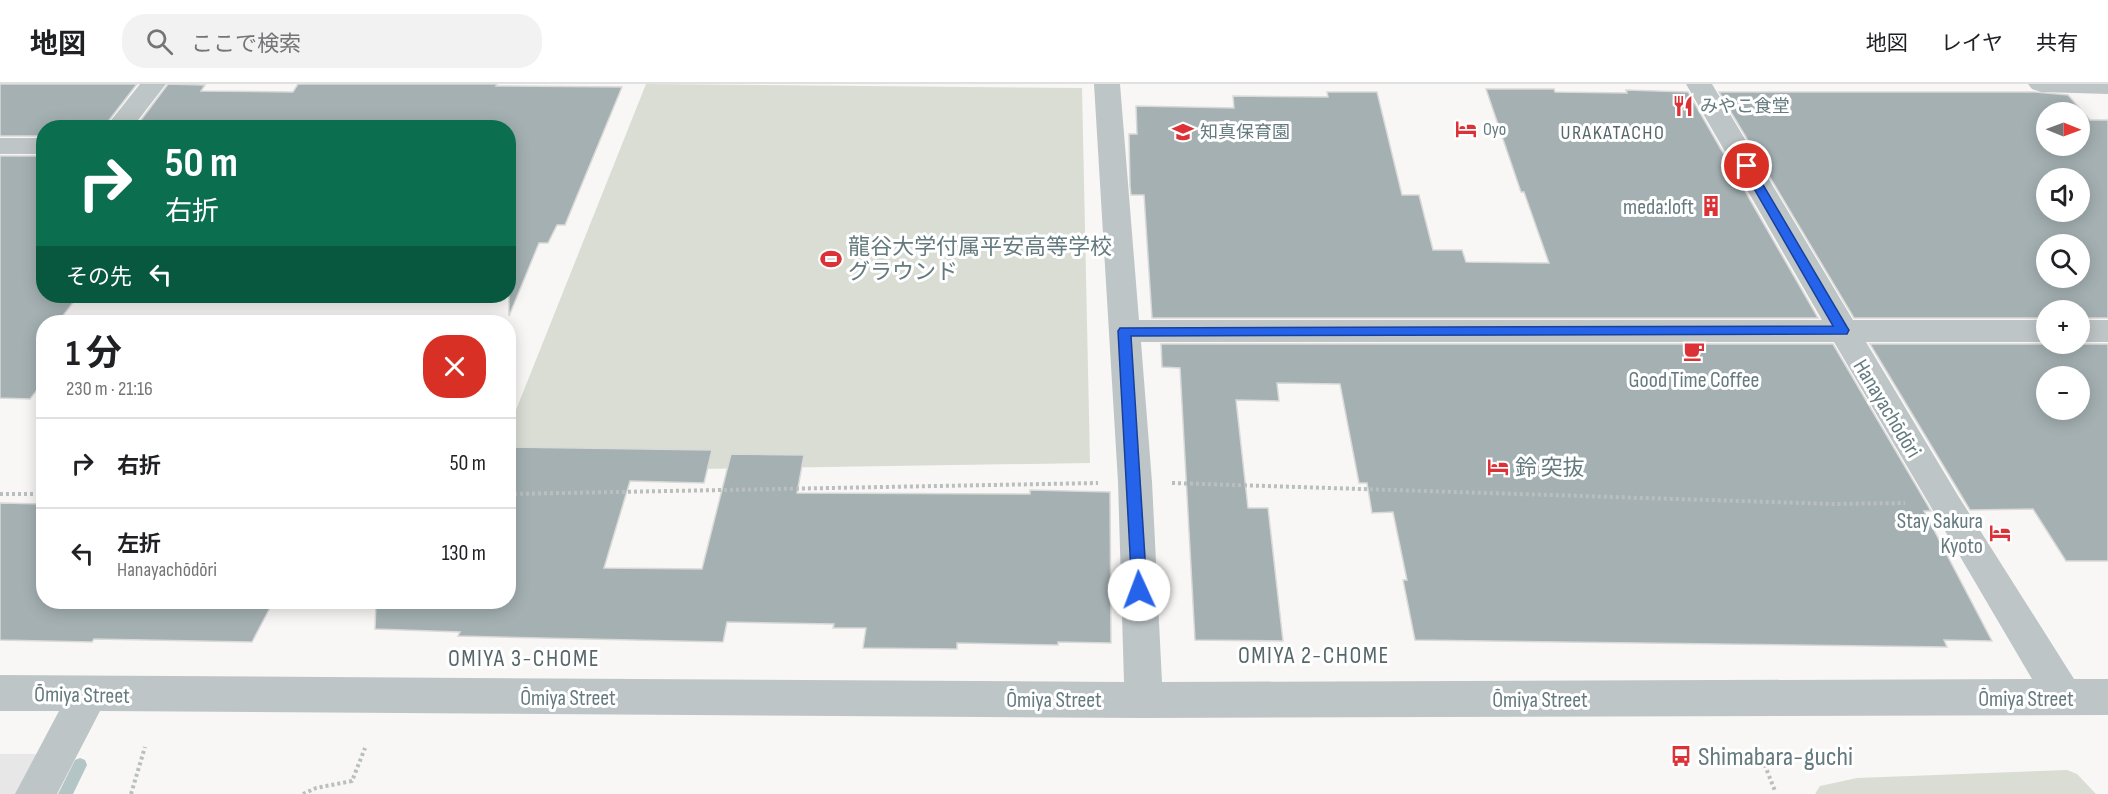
<!DOCTYPE html>
<html lang="ja">
<meta charset="utf-8">
<style>
:root{--surface:#fff;--page:#f2f2f2;--text:#202124;--muted:#757577;--line:#e0e0e0}
body{margin:0;font-family:"Sofia Sans Condensed","Noto Sans JP",sans-serif;background:var(--page);color:var(--text);height:100vh;display:flex;flex-direction:column;font-size:22px;white-space:nowrap}
*{box-sizing:border-box;margin:0}
p{font-size:20px;color:var(--muted)}
.icon{flex:none;width:33px;height:33px;fill:none;stroke:currentColor;stroke-width:2;stroke-linecap:round;stroke-linejoin:round}
.map{position:relative;flex:1;overflow:hidden}
.panel{position:absolute;left:36px;top:231px;width:480px;height:294px;display:flex;flex-direction:column;background:var(--surface);border-radius:24px;box-shadow:0 3px 15px #0003}
.panel>*{flex:none}
.top-card{position:absolute;left:36px;top:36px;width:480px;height:183px;border-radius:24px;box-shadow:0 3px 15px #0003;background:#0b6e4f;color:#fff;overflow:hidden}
.needle{width:39px;rotate:91deg}
.buttons{position:absolute;left:2036px;top:18px;display:grid;gap:12px}
.buttons a{display:grid;place-items:center;width:54px;height:54px;border-radius:50%;background:var(--surface);box-shadow:0 3px 15px #0003;font-size:30px}
.pin{position:absolute;display:grid;place-items:center;width:51px;height:51px;color:#fff;margin:-26px;border:3px solid #fff;border-radius:50%;box-shadow:0 2px 6px #0007}
.me{position:absolute;width:66px;margin:-33px;rotate:358deg;stroke-linejoin:round;filter:drop-shadow(0 0 4px #0008)}
.turn{display:flex;align-items:center;gap:21px;height:126px;padding:0 30px;font-size:27px}
.turn .icon{width:78px;height:78px;stroke-width:2.5}
.turn b{display:block;font-size:42px;line-height:51px}
.then{display:flex;align-items:center;height:57px;padding:0 30px;background:#0003;gap:12px;font-size:22px}
.round{display:grid;place-items:center;flex:none;width:63px;height:63px;border-radius:24px;background:var(--page)}
.overview{display:flex;align-items:center;justify-content:space-between;height:102px;padding:0 30px}
h1{font-size:36px;font-weight:700;line-height:45px}
ul{padding:0;list-style:none}
li{display:flex;align-items:center;gap:18px;height:90px;padding:0 30px;border-top:2px solid var(--line)}
li div{flex:1}
li b{display:block;font-size:22px}
li em{font-style:normal}
header{display:flex;align-items:center;gap:36px;box-sizing:border-box;height:84px;padding:0 30px;background:var(--surface);border-bottom:2px solid var(--line)}
header strong{font-size:28px}
nav{display:flex;gap:33px;margin-inline-start:auto;font-size:21px}
.search{width:420px;height:54px;background:var(--page);display:flex;align-items:center;gap:15px;box-sizing:border-box;padding:0 21px;border-radius:24px;color:var(--muted);font-size:22px}
.map>svg:first-child{display:block}
</style>
<header>
<strong>地図</strong>
<div class="search"><svg class="icon" aria-label="search" viewBox="0 0 24 24"><circle cx="10" cy="10" r="6"/><path d="M15 15l6 6"/></svg>ここで検索</div>
<nav><a>地図</a><a>レイヤ</a><a>共有</a></nav>
</header>
<div class="map">
<svg width="2108" height="710" viewBox="0 0 2108 710">
<rect width="100%" height="100%" fill="#f8f7f5"/>
<path fill="#e6e7e6" d="M 0,670 L 41,670 L 18,710 L 0,710 Z"/>
<g fill="#d9ddd4">
<path d="M 646,0 L 1082,4 L 1090,379 L 509,388 L 508,346 Z"/>
<path d="M 2067,686 L 2077,690 L 2096,710 L 1815,710 L 1820,702 L 1857,694 Z"/>
</g>
<g fill="none" stroke-linecap="round" stroke-linejoin="round">
<path fill="#b4c5c5" fill-rule="evenodd" d="M 80,674 L 85,676 L 87,681 L 73,710 L 58,710 L 75,676 Z"/>
</g>
<g fill="#a4b0b2" stroke="#d9d9d8" stroke-width="1.5" fill-rule="evenodd">
<path d="M 0,0 L 137,0 L 103,44 L 44,44 L 44,52 L 0,52 Z"/>
<path d="M 168,0 L 205,1 L 201,7 L 293,8 L 298,0 L 497,0 L 496,2 L 622,3 L 565,141 L 557,141 L 548,159 L 539,159 L 509,232 L 508,44 L 135,44 Z"/>
<path d="M 1486,5 L 1554,5 L 1555,8 L 1627,9 L 1626,6 L 1688,8 L 1818,234 L 1152,234 L 1144,111 L 1131,111 L 1130,102 L 1129,50 L 1137,50 L 1136,22 L 1234,24 L 1233,12 L 1328,13 L 1327,8 L 1377,8 L 1402,111 L 1419,111 L 1433,166 L 1462,166 L 1466,178 L 1549,179 L 1524,108 L 1521,108 Z"/>
<path d="M 1719,8 L 2035,8 L 2068,11 L 2090,36 L 2108,36 L 2108,234 L 2079,234 L 2079,226 L 2046,226 L 2046,234 L 1854,234 ZM 2046,28 L 2079,28 L 2079,62 L 2046,62 ZM 2046,94 L 2079,94 L 2079,128 L 2046,128 ZM 2046,160 L 2079,160 L 2079,194 L 2046,194 Z"/>
<path d="M 0,72 L 44,72 L 44,212 L 78,212 L 58,238 L 44,238 L 44,297 L 30,315 L 0,314 Z"/>
<path d="M 1161,260 L 1833,260 L 1931,427 L 1924,427 L 1992,557 L 1944,556 L 1947,563 L 1415,556 L 1403,496 L 1407,496 L 1393,428 L 1372,429 L 1367,399 L 1359,399 L 1340,300 L 1277,299 L 1279,317 L 1236,316 L 1248,424 L 1268,424 L 1283,557 L 1195,556 L 1180,284 L 1162,283 Z"/>
<path d="M 1870,260 L 2108,260 L 2108,477 L 2066,477 L 2033,425 L 1970,426 ZM 2046,292 L 2079,292 L 2079,326 L 2046,326 Z"/>
<path d="M 508,363 L 712,366 L 704,399 L 630,397 L 604,484 L 702,485 L 731,370 L 804,371 L 797,409 L 1030,410 L 1030,406 L 1110,408 L 1111,559 L 1058,558 L 1058,561 L 957,559 L 957,565 L 863,564 L 866,544 L 833,544 L 834,540 L 727,538 L 723,558 L 458,552 L 460,548 L 375,545 L 376,518 L 508,518 Z"/>
<path d="M 0,419 L 44,420 L 44,518 L 273,518 L 252,558 L 94,555 L 92,558 L 0,556 Z"/>
</g>
<g fill="none" stroke-linecap="round" stroke-linejoin="round">
<g stroke="#b9bebf" stroke-width="4" stroke-dasharray="3 3" stroke-linecap="butt">
<path d="M 1172,399 L 1834,420 L 1905,419"/>
<path d="M 0,410 L 44,410"/>
<path d="M 508,410 L 1098,399"/>
<path d="M 1758,664 L 1775,707"/>
<path d="M 131,710 L 145,663"/>
<path d="M 303,710 L 316,704 L 352,697 L 365,664"/>
</g>
<g fill="#bec5c7" fill-rule="evenodd">
<path d="M 140,0 L 166,0 L 132,44 L 105,44 Z"/>
<path d="M 1094,0 L 1120,0 L 1139,236 L 1822,236 L 1686,0 L 1712,0 L 1853,236 L 2046,236 L 2046,258 L 1866,258 L 1957,410 L 2074,595 L 2108,595 L 2108,631 L 1144,634 L 100,627 L 57,710 L 15,710 L 59,627 L 0,627 L 0,591 L 1124,598 L 1118,398 ZM 1141,258 L 1834,258 L 2032,595 L 1162,598 L 1152,398 Z"/>
<path d="M 2028,0 L 2108,0 L 2108,10 L 2041,8 L 2032,5 Z"/>
<rect x="0" y="54" width="44" height="16"/>
<rect x="2079" y="236" width="29" height="22"/>
</g>
</g>
<path fill="#2563eb" stroke="#184099" stroke-width="1.5" d="M 1747,79 L 1752,82 L 1847,243 L 1849,246 L 1847,250 L 1131,252 L 1147,506 L 1145,511 L 1139,513 L 1134,511 L 1132,506 L 1118,247 L 1120,244 L 1833,242 L 1741,82 Z"/>
<defs>
<symbol id="restaurant-bare" viewBox="-9 -9 18 18"><path d="M-5-6h1v4h1v-4h1v4h1v-4h1v5L-1.5 .5V6h-2V.5L-5-1ZM5-6V6H3V1.5H1.5Q1.5-4 5-6Z" fill="#dc3136" stroke="#fff" stroke-width="2.5" paint-order="stroke"/></symbol>
<symbol id="hotel-bare" viewBox="-9 -9 18 18"><path d="M-6-4.5h1.5V1H6V5H4.5V3h-9V5H-6ZM-4 0a1.8 1.8 0 1 1 3.6 0ZM.5 0V-2.5h3Q6-2.5 6 0Z" fill="#dc3136" stroke="#fff" stroke-width="2.5" paint-order="stroke"/></symbol>
<symbol id="school-bare" viewBox="-9 -9 18 18"><path d="M0-5L7-2L0 1L-7-2ZM-4 1L0 2.5L4 1V4Q0 6-4 4Z" fill="#dc3136" stroke="#fff" stroke-width="2.5" paint-order="stroke"/></symbol>
<symbol id="building-bare" viewBox="-9 -9 18 18"><path d="M-4-6H4V6H1V3H-1V6H-4ZM-2.5-4.3h1.7v1.8h-1.7ZM.8-4.3h1.7v1.8H.8ZM-2.5-1h1.7V.8h-1.7ZM.8-1h1.7V.8H.8Z" fill="#dc3136" stroke="#fff" stroke-width="2.5" paint-order="stroke"/></symbol>
<symbol id="stadium-bare" viewBox="-9 -9 18 18"><path d="M0-5a6.5 5 0 1 0 0 10a6.5 5 0 1 0 0-10ZM-3.5-1.8h7v3.6h-7Z" fill="#dc3136" stroke="#fff" stroke-width="2.5" paint-order="stroke"/></symbol>
<symbol id="cafe-bare" viewBox="-9 -9 18 18"><path d="M-5.5-4.5H6V0H3Q3 3.5 0 3.5H-2.5Q-5.5 3.5-5.5 0ZM3-3.2v2h1.7v-2ZM-6 4.5H4V6H-6Z" fill="#dc3136" stroke="#fff" stroke-width="2.5" paint-order="stroke"/></symbol>
<symbol id="bus-bare" viewBox="-9 -9 18 18"><path d="M-5-6H5V4H4V6H2V4H-2V6H-4V4H-5ZM-3.5-4V0h7V-4ZM-3.5 1.2v1.5H-2V1.2ZM2 1.2v1.5H3.5V1.2Z" fill="#dc3136" stroke="#fff" stroke-width="2.5" paint-order="stroke"/></symbol>
</defs>
<g fill-rule="evenodd">
<use href="#restaurant-bare" x="1668" y="7" width="30" height="30"/>
<use href="#hotel-bare" x="1451" y="30" width="30" height="30"/>
<use href="#school-bare" x="1168" y="33" width="30" height="30"/>
<use href="#building-bare" x="1696" y="107" width="30" height="30"/>
<use href="#stadium-bare" x="816" y="160" width="30" height="30"/>
<use href="#cafe-bare" x="1679" y="252" width="30" height="30"/>
<use href="#hotel-bare" x="1483" y="368" width="30" height="30"/>
<use href="#hotel-bare" x="1985" y="434" width="30" height="30"/>
<use href="#bus-bare" x="1666" y="657" width="30" height="30"/>
</g>
<g text-anchor="middle" stroke-width="6" stroke-linejoin="round" paint-order="stroke">
<g font-size="18" fill="#647a7f" stroke="#fff" text-anchor="start">
<text x="1700" y="28">みやこ食堂</text>
<text x="1483" y="51">Oyo</text>
<text x="1200" y="54">知真保育園</text>
</g>
<g font-size="20" letter-spacing="1.5" fill="#56676a" stroke="#fff">
<text x="1613" y="55">URAKATACHO</text>
</g>
<g font-size="22" fill="#647a7f" stroke="#fff" text-anchor="end">
<text x="1694" y="130">meda:loft</text>
<text x="848" y="170" text-anchor="start">龍谷大学付属平安高等学校<tspan x="848" dy="25">グラウンド</tspan></text>
<text x="1694" y="303" text-anchor="middle">Good Time Coffee</text>
<text x="1515" y="391" text-anchor="start">鈴 突抜</text>
<text x="1983" y="444">Stay Sakura<tspan x="1983" dy="25">Kyoto</tspan></text>
</g>
<g font-size="22" fill="#647a7f" stroke="#fff">
<text transform="translate(1888 324) rotate(59)" y="8">Hanayachōdōri</text>
<text transform="translate(82 610) rotate(1)" y="8">Ōmiya Street</text>
<text x="568" y="621">Ōmiya Street</text>
<text x="2026" y="622">Ōmiya Street</text>
<text x="1054" y="623">Ōmiya Street</text>
<text x="1540" y="623">Ōmiya Street</text>
</g>
<g font-size="24" letter-spacing="1.5" fill="#56676a" stroke="#fff">
<text x="1314" y="579">OMIYA 2-CHOME</text>
<text x="524" y="582">OMIYA 3-CHOME</text>
</g>
<g font-size="27" fill="#647a7f" stroke="#fff" text-anchor="start">
<text x="1698" y="681">Shimabara-guchi</text>
</g>
</g>
</svg>
<div class="buttons">
<a><svg class="needle" viewBox="-14 -14 28 28"><path d="M0-13l5 13h-10z" fill="#e53935"/><path d="M0 13l5-13h-10z" fill="#757577"/></svg></a>
<a><svg class="icon" aria-label="sound" viewBox="0 0 24 24"><path d="M4 9h4l5-4v14l-5-4H4zM17 9q2 3 0 6"/></svg></a>
<a><svg class="icon" aria-label="search" viewBox="0 0 24 24"><circle cx="10" cy="10" r="6"/><path d="M15 15l6 6"/></svg></a>
<a>+</a>
<a>−</a>
</div>
<div class="pin" style="left:1747px;top:82px;background:#d93025"><svg class="icon" aria-label="arrive" viewBox="0 0 24 24"><path d="M6 21V4h12l-3 4 3 4H6"/></svg></div>
<svg class="me" style="left:1139px;top:506px" viewBox="-20 -20 40 40"><circle r="19" fill="#fff"/><path d="M0-13L10 11 0 6-10 11z" fill="#2563eb"/></svg>
<div class="top-card">
<div class="turn"><svg class="icon" aria-label="right" viewBox="0 0 24 24"><path d="M7 20v-9h11M14 6l5 5-5 5"/></svg><div><b>50 m</b>右折</div></div>
<div class="then">その先<svg class="icon" aria-label="left" viewBox="0 0 24 24"><path d="M17 20v-9H6M10 6l-5 5 5 5"/></svg></div>
</div>
<section class="panel">
<div class="overview"><div><h1>1 分</h1><p>230 m · 21:16</p></div><a class="round" style="background:#d93025;color:#fff"><svg class="icon" aria-label="close" viewBox="0 0 24 24"><path d="M6 6l12 12M18 6L6 18"/></svg></a></div>
<ul>
<li><svg class="icon" aria-label="right" viewBox="0 0 24 24"><path d="M7 20v-9h11M14 6l5 5-5 5"/></svg><div><b>右折</b></div><em>50 m</em></li>
<li><svg class="icon" aria-label="left" viewBox="0 0 24 24"><path d="M17 20v-9H6M10 6l-5 5 5 5"/></svg><div><b>左折</b><p>Hanayachōdōri</p></div><em>130 m</em></li>
</ul>
</section>
</div>
